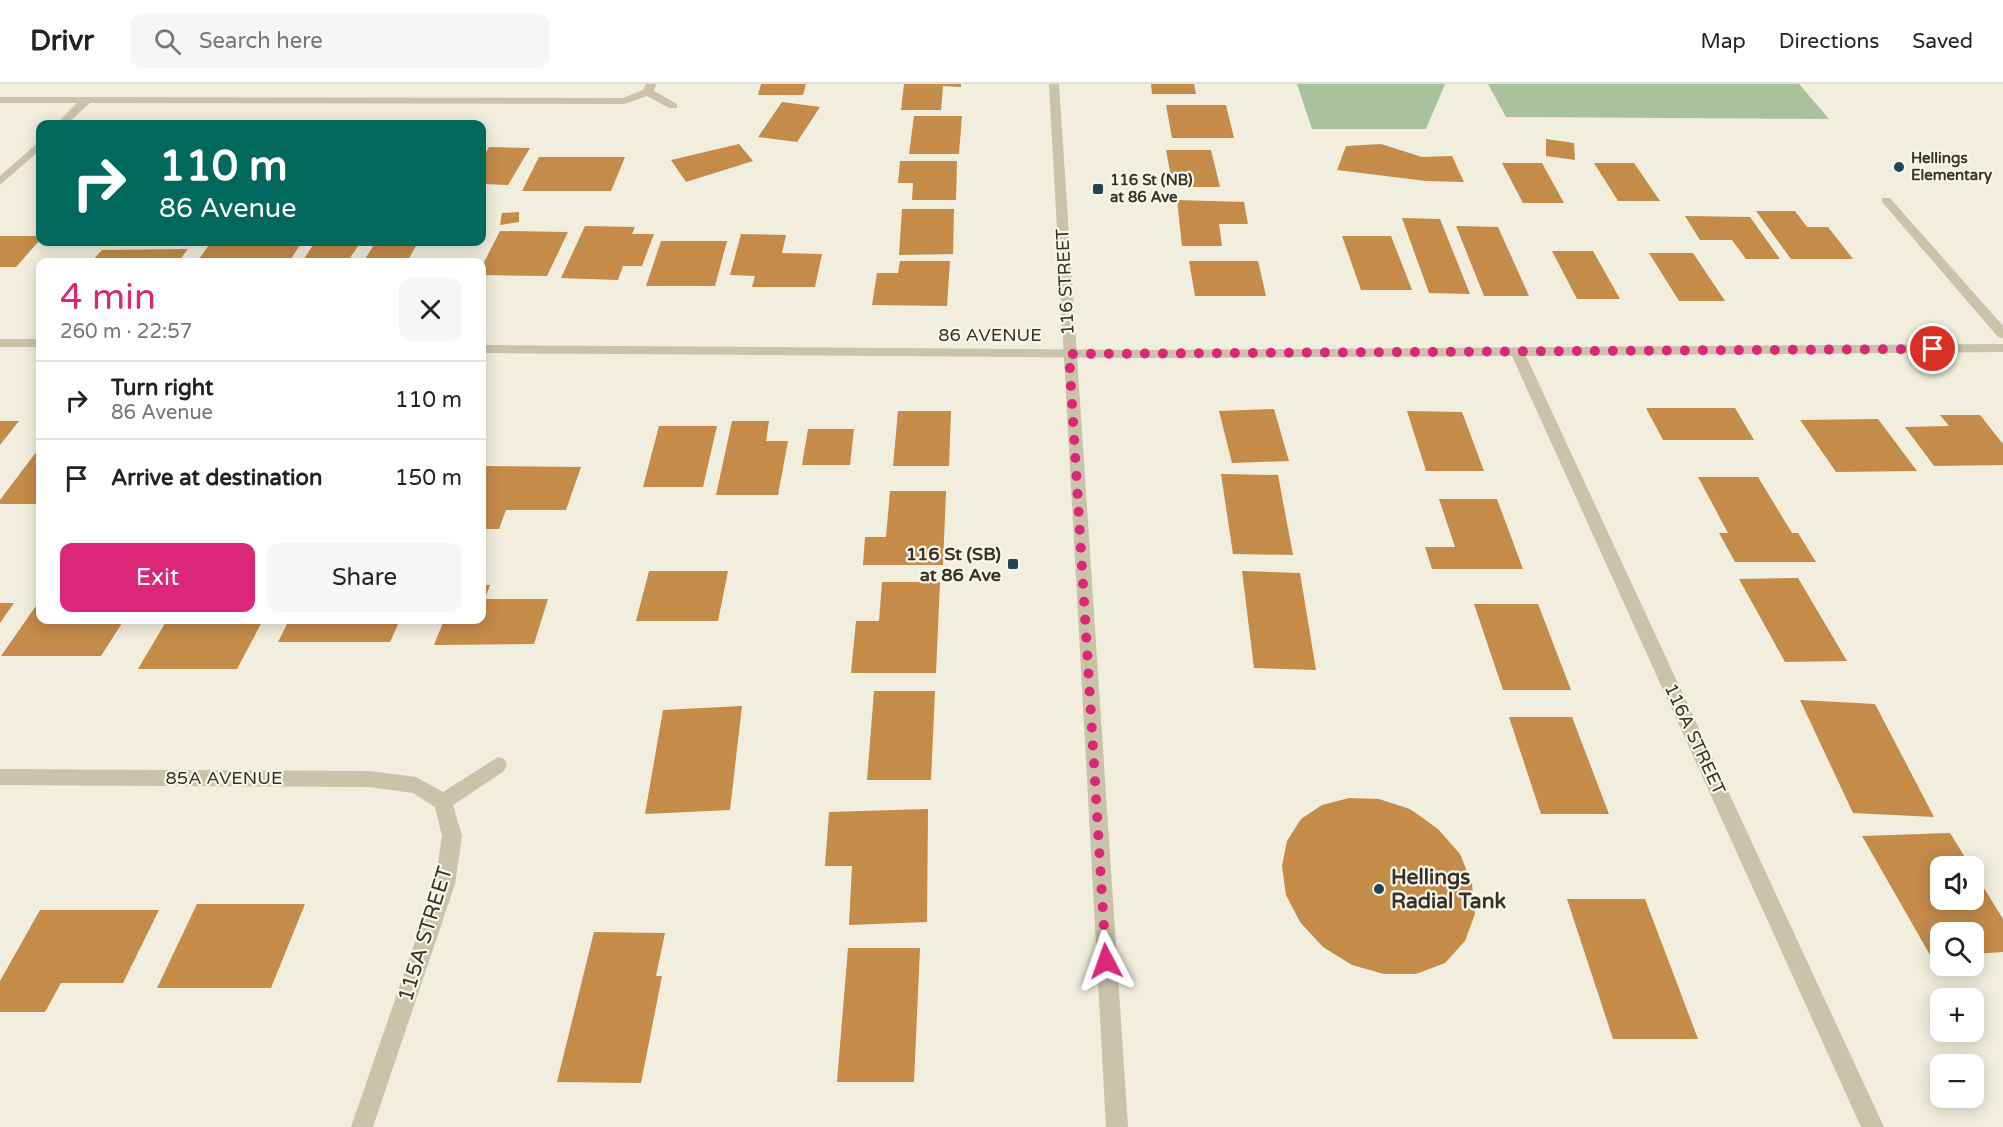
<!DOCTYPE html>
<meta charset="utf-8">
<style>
:root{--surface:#fff;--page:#f6f6f6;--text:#222;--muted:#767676;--line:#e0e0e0;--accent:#db2777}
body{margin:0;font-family:"Varela Round",sans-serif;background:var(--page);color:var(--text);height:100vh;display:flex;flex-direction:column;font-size:22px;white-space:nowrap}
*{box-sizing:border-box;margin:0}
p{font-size:20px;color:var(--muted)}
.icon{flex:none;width:33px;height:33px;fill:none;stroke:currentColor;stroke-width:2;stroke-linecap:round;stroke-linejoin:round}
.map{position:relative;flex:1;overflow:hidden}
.side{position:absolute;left:36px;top:174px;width:450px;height:366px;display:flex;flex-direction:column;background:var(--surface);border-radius:12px;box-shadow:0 3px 15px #0003}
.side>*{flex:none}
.top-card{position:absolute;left:36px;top:36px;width:450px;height:126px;border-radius:12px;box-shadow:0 3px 15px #0003;background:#00695c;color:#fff;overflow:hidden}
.buttons{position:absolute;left:1930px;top:772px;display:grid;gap:12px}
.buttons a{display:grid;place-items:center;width:54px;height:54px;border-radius:12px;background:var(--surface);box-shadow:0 3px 15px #0003;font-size:30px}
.pin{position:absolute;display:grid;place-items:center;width:51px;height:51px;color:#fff;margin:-26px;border:3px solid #fff;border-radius:50%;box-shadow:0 2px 6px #0007}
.me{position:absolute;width:66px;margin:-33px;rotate:356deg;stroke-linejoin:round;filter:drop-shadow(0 0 4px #0008)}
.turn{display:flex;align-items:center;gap:21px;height:126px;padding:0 24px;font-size:27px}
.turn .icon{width:78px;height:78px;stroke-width:2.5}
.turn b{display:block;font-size:42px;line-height:51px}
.round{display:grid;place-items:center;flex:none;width:63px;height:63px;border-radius:12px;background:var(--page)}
.head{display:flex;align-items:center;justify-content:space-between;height:102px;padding:0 24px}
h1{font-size:36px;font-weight:600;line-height:45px;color:var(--accent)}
.cta{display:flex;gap:12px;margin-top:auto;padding:12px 24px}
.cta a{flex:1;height:69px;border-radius:12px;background:var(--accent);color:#fff;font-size:24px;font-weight:600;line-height:69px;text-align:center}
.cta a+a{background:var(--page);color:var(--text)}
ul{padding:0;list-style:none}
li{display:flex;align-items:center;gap:18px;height:78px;padding:0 24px;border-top:2px solid var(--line)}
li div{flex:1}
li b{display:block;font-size:22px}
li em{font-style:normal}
header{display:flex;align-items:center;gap:36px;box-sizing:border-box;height:84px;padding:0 30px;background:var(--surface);border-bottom:2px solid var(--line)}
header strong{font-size:28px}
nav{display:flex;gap:33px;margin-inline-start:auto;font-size:21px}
.search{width:420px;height:54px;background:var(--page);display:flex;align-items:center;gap:15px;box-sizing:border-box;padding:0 21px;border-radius:12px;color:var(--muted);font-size:22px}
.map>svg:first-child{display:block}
</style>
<header>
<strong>Drivr</strong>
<div class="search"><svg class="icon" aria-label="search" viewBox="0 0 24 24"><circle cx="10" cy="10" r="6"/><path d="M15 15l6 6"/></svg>Search here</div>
<nav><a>Map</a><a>Directions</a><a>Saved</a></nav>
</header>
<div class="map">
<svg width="2003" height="1043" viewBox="0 0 2003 1043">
<rect width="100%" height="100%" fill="#f2eedd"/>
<g fill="#aac19d">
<path d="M 1297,0 L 1445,0 L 1426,45 L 1312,45 Z"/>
<path d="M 1488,0 L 1799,0 L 1829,35 L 1506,33 Z"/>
</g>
<g fill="#c48b49">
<path d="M 761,0 L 806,0 L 803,11 L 758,11 Z"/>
<path d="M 904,0 L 961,0 L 961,3 L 943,2 L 941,26 L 901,26 Z"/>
<path d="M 1151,0 L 1194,0 L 1196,10 L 1152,10 Z"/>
<path d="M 782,18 L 820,23 L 797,58 L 758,53 Z"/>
<path d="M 1166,21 L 1226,21 L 1234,54 L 1172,54 Z"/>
<path d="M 914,32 L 962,32 L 959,70 L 909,70 Z"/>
<path d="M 1546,55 L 1574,59 L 1575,76 L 1546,72 Z"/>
<path d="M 739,60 L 753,77 L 686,98 L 671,76 Z"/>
<path d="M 1381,60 L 1422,73 L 1452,72 L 1464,98 L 1426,97 L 1337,86 L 1346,62 Z"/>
<path d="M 489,63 L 530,64 L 508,101 L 482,100 L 482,75 Z"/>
<path d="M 1166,66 L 1211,66 L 1220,103 L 1173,103 Z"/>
<path d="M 539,73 L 625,73 L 611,107 L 522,107 Z"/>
<path d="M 900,77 L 957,77 L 956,116 L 912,116 L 913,99 L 898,99 Z"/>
<path d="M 1502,79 L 1542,79 L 1564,119 L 1523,119 Z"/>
<path d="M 1594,79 L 1634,79 L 1660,117 L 1618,117 Z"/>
<path d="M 1177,116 L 1244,118 L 1248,140 L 1219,140 L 1222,162 L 1182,162 Z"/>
<path d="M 902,125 L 954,125 L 953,170 L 899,171 Z"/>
<path d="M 1756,127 L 1795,127 L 1807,143 L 1828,143 L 1853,175 L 1791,175 Z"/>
<path d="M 519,128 L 519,138 L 500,141 L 502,129 Z"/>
<path d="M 1685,132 L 1750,133 L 1780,175 L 1746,175 L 1732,156 L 1700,156 Z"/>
<path d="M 1402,134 L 1440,135 L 1470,210 L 1429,209 Z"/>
<path d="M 585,142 L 635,143 L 632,150 L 654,150 L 642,182 L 623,182 L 618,196 L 561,194 Z"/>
<path d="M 1456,142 L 1498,143 L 1529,212 L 1484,212 Z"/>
<path d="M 500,147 L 568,148 L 547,192 L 482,191 L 482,182 Z"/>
<path d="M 741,150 L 786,151 L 782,169 L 822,170 L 815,203 L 752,203 L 755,192 L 730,191 Z"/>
<path d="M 0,152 L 40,152 L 40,156 L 16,183 L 0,183 Z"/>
<path d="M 1342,152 L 1391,152 L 1412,206 L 1361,206 Z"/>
<path d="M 661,157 L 727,157 L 715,202 L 646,202 Z"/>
<path d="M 211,158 L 302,158 L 289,178 L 197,178 Z"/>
<path d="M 315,158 L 361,158 L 347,178 L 302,178 Z"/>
<path d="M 376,158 L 418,158 L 407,178 L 363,178 Z"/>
<path d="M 188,165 L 178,178 L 91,178 L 102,166 Z"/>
<path d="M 1552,167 L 1593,167 L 1620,215 L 1577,215 Z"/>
<path d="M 1649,169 L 1693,169 L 1725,217 L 1679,217 Z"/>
<path d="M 900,177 L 950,177 L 947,222 L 872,221 L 877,189 L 898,189 Z"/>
<path d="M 1189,177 L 1258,177 L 1266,212 L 1195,212 Z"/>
<path d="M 1646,324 L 1735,324 L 1754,356 L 1663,356 Z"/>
<path d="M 1274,325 L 1289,377 L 1232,379 L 1219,327 Z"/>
<path d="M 898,327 L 951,327 L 949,382 L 893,382 Z"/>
<path d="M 1407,327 L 1462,328 L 1484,387 L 1426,387 Z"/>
<path d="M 1940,331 L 1980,331 L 2003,360 L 2003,381 L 1934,382 L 1905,343 L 1949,342 Z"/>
<path d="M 1878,335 L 1917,387 L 1836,388 L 1800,336 Z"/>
<path d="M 0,337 L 19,337 L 0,361 Z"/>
<path d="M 732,337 L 769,337 L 766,357 L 788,357 L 778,411 L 716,411 Z"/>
<path d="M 659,342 L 717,342 L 703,403 L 643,403 Z"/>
<path d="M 808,345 L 854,345 L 850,381 L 802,381 Z"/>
<path d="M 40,363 L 40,420 L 0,420 L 0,416 Z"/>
<path d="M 485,382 L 581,383 L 566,426 L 506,426 L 499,445 L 482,445 L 482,391 Z"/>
<path d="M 1221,390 L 1278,391 L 1293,471 L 1233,470 Z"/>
<path d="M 1698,393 L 1758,393 L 1792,449 L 1798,449 L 1816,478 L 1735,478 L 1719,449 L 1728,449 Z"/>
<path d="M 890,407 L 946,407 L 943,481 L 863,481 L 865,453 L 886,453 Z"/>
<path d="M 1439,415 L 1497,415 L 1523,485 L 1432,485 L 1425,463 L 1455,463 Z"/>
<path d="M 649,487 L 728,487 L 718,537 L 636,537 Z"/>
<path d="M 1242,487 L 1300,489 L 1316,586 L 1254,584 Z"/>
<path d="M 1798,494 L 1847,577 L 1785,578 L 1739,495 Z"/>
<path d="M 882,498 L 940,498 L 936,589 L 851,589 L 856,537 L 879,537 Z"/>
<path d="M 482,501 L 490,501 L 485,515 L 548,515 L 534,560 L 434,561 L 444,536 L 482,536 Z"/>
<path d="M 0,519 L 14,519 L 0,539 Z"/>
<path d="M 38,519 L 40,519 L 40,536 L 124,536 L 101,572 L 1,572 Z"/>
<path d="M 1474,520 L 1538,520 L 1571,606 L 1503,606 Z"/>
<path d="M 167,536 L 263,536 L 237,585 L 138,585 Z"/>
<path d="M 289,536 L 400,536 L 390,558 L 278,558 Z"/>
<path d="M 874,607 L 935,607 L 931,696 L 867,696 Z"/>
<path d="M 1800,616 L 1875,620 L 1934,733 L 1853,729 Z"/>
<path d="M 742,622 L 730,726 L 645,730 L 663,626 Z"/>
<path d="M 1509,633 L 1572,633 L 1609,730 L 1541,730 Z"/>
<path d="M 1349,714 L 1379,715 L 1410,725 L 1438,745 L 1460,770 L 1472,800 L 1475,830 L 1465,857 L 1445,879 L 1416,890 L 1384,890 L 1352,881 L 1323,863 L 1300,838 L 1286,811 L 1282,782 L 1287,757 L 1301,735 L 1322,721 Z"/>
<path d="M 928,725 L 927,838 L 849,841 L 852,782 L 825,782 L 829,728 Z"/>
<path d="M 1950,749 L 1971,783 L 1941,783 L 1941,816 L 1974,816 L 1974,788 L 2003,835 L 2003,868 L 1974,870 L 1974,849 L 1941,849 L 1941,871 L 1930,871 L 1862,752 Z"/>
<path d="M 1567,815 L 1645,815 L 1698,955 L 1613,955 Z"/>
<path d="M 197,820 L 305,820 L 271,904 L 157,904 Z"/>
<path d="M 40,826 L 159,826 L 123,899 L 61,899 L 45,928 L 0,928 L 0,897 Z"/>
<path d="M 594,848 L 665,849 L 656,892 L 662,892 L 641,999 L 557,998 Z"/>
<path d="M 848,864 L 920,864 L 914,998 L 837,998 Z"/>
</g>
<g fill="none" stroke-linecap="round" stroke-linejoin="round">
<path fill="#cac2a9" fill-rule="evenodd" d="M 1882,114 L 1890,114 L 2003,242 L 2003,254 L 1998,253 L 1882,118 Z"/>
<g fill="#cac2a9" fill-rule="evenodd">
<path d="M 646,0 L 656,0 L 654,7 L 677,20 L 677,24 L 669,24 L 647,12 L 624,20 L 90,19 L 67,40 L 56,40 L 77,19 L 0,19 L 0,13 L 623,14 L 643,6 Z"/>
<path d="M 40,57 L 40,66 L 0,101 L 0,92 Z"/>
<rect x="0" y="255" width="40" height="8"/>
<path d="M 2003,260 L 2003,268 L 1526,272 L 1884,1043 L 1861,1043 L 1512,272 L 1147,274 L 482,269 L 482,261 L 1147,266 Z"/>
<path d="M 498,673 L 504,675 L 507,681 L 504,687 L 453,721 L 462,752 L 455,800 L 373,1043 L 351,1043 L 435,800 L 442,752 L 435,723 L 413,709 L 369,703 L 0,701 L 0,685 L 369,687 L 416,693 L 443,708 Z"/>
</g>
<path fill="#cac2a9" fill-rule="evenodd" d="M 1049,0 L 1059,0 L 1128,1043 L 1106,1043 Z"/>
</g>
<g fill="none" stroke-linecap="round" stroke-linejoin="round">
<path stroke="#db2777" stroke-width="10" stroke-dasharray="0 18" d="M 1106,877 L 1069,270 L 1933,265"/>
</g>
<g fill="#1f4458" stroke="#faf7e9" stroke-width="2">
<circle cx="1899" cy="83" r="6"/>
<rect x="1092" y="99" width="12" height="12" rx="3"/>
<rect x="1007" y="474" width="12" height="12" rx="3"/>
<circle cx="1379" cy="805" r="6"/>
</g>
<g text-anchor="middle" stroke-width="4.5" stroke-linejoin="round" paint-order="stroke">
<g font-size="15" font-weight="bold" fill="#373229" stroke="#faf7e9" text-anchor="start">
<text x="1911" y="79">Hellings<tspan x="1911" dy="17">Elementary</tspan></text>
<text x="1110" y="101">116 St (NB)<tspan x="1110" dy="17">at 86 Ave</tspan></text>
</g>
<g font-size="18" fill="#373229" stroke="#faf7e9">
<text transform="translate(1065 198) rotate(-93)" y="6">116 STREET</text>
<text x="990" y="257">86 AVENUE</text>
<text transform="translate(1695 655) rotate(65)" y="6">116A STREET</text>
<text x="224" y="700">85A AVENUE</text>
</g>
<g font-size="18" font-weight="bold" fill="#373229" stroke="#faf7e9" text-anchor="end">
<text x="1001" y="476">116 St (SB)<tspan x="1001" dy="21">at 86 Ave</tspan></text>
</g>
<g font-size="21" font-weight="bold" fill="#373229" stroke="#faf7e9" text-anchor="start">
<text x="1391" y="800">Hellings<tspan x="1391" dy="24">Radial Tank</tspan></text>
</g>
<g font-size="21" fill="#373229" stroke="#faf7e9">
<text transform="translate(425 850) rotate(-73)" y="7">115A STREET</text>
</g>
</g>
</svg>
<div class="buttons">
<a><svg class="icon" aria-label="sound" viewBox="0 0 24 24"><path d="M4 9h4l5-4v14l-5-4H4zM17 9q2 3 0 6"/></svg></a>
<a><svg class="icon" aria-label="search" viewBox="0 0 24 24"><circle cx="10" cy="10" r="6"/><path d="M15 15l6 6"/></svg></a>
<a>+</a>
<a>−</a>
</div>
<div class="pin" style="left:1933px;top:265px;background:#d93025"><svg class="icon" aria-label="arrive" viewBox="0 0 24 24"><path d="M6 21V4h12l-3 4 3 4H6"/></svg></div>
<svg class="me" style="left:1106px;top:877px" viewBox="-20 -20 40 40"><path d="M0-17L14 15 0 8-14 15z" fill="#db2777" stroke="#fff" stroke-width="4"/></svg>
<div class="top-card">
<div class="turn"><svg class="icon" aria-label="right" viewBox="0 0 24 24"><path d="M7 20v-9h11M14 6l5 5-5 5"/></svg><div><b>110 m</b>86 Avenue</div></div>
</div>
<section class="side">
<div class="head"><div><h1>4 min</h1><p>260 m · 22:57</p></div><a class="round"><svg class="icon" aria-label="close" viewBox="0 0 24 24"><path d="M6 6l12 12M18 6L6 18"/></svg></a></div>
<ul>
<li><svg class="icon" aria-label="right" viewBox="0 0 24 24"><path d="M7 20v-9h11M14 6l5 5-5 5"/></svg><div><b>Turn right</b><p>86 Avenue</p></div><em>110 m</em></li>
<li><svg class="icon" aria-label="arrive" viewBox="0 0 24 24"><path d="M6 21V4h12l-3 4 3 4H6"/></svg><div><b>Arrive at destination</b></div><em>150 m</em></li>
</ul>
<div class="cta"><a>Exit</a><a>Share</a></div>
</section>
</div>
